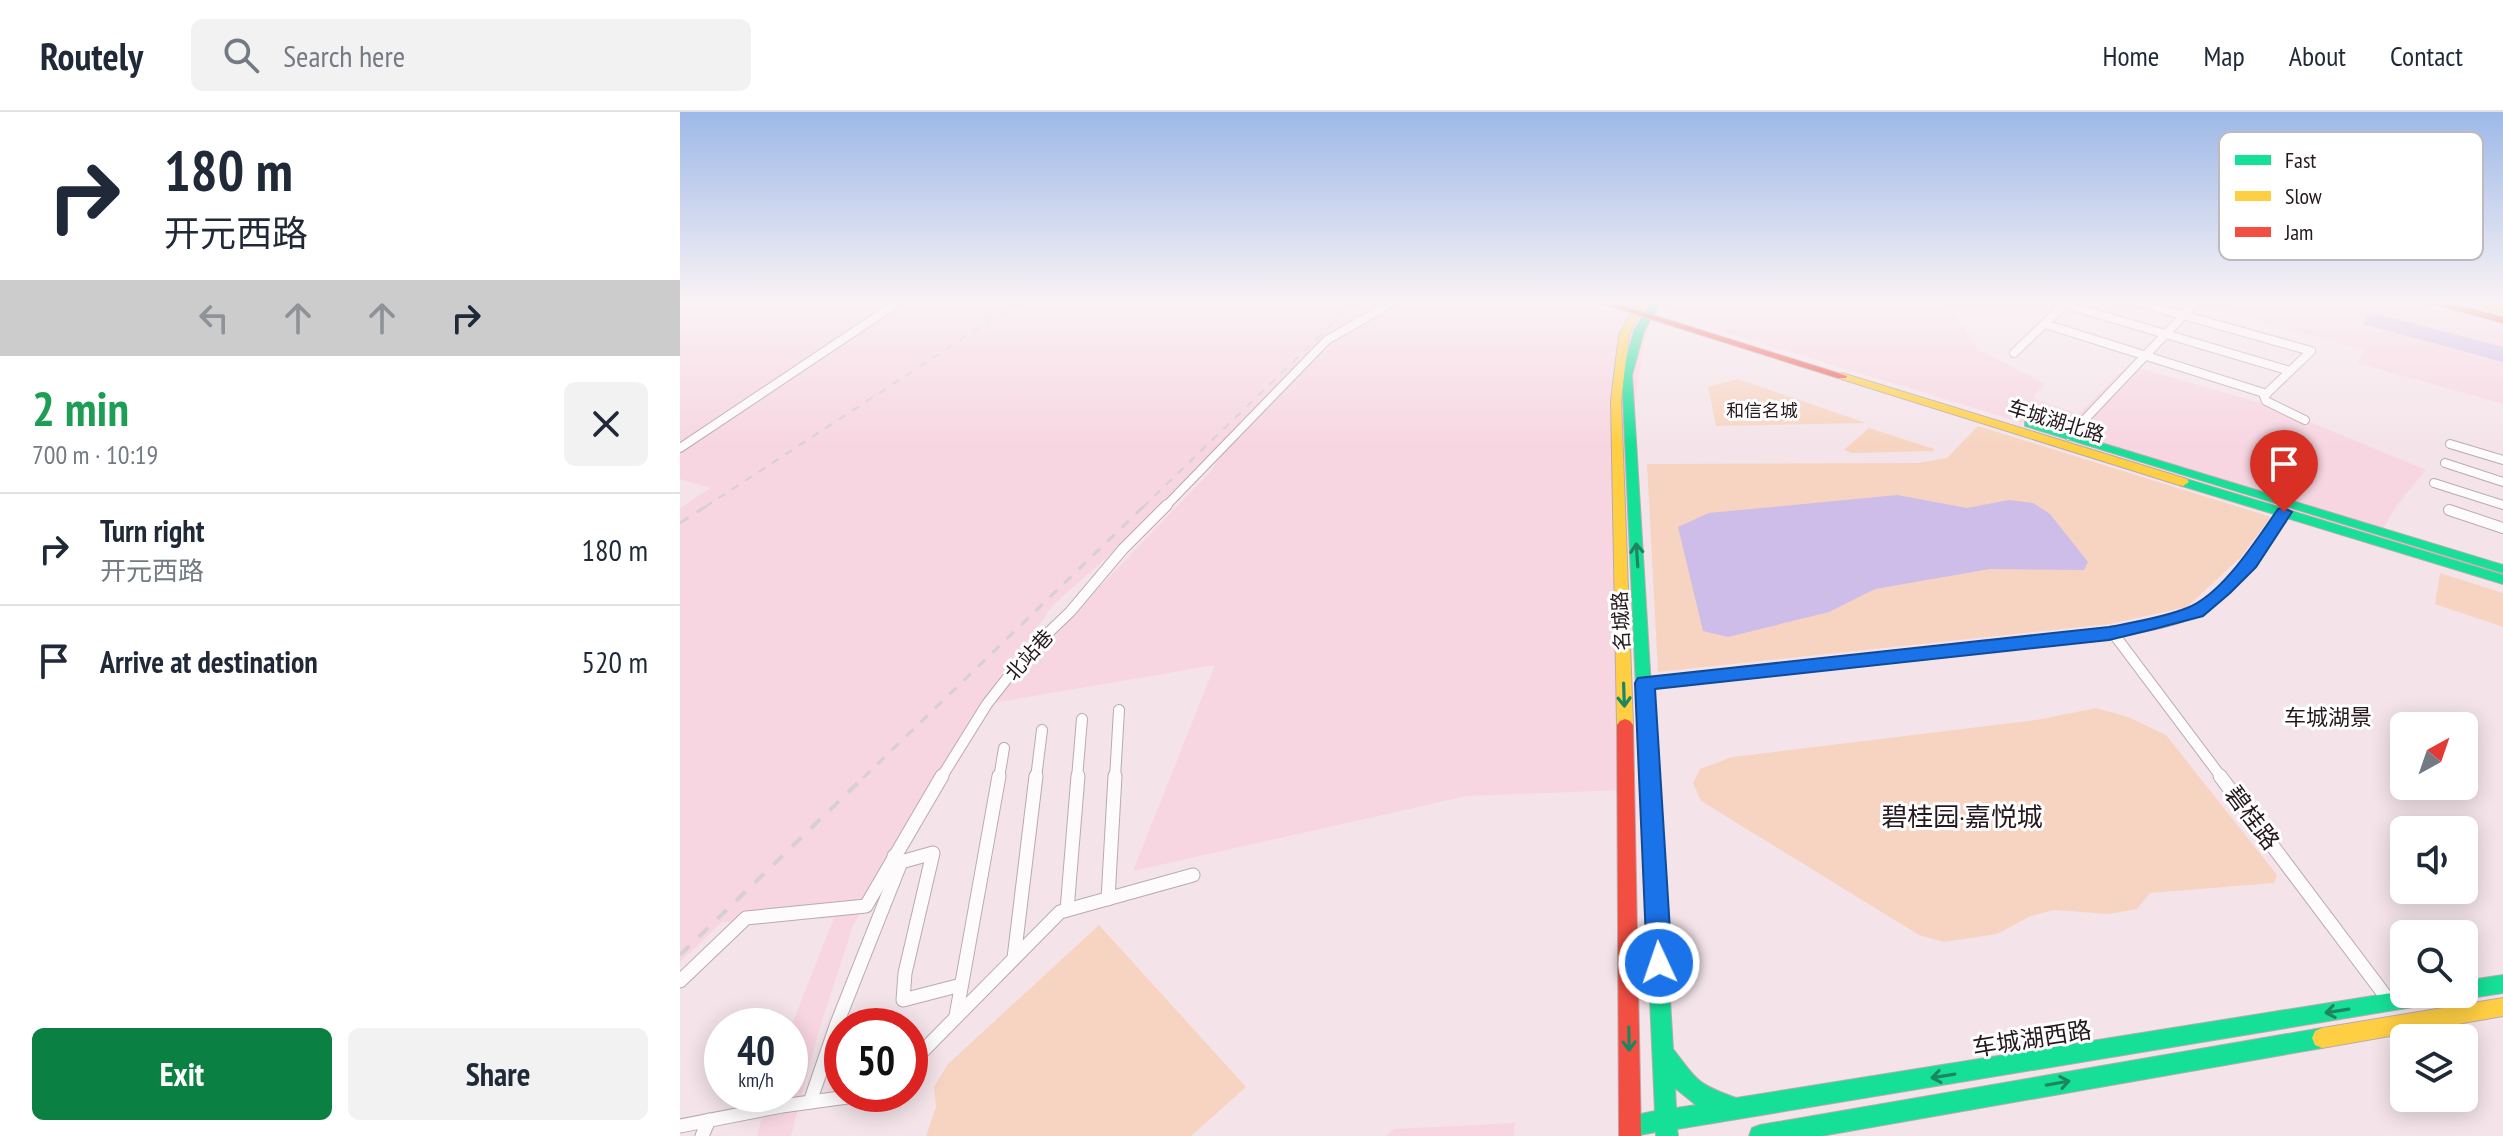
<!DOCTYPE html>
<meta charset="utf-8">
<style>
:root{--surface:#fff;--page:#f2f2f3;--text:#1f2937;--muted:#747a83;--line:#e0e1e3;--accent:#0b8043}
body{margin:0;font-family:"PT Sans Narrow","Noto Sans SC",sans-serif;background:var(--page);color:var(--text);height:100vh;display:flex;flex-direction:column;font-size:30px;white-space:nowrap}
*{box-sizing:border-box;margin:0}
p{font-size:26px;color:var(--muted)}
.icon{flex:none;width:44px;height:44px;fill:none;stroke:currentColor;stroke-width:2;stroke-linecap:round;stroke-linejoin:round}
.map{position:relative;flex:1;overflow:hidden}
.details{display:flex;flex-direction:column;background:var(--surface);width:680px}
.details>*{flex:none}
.guide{background:#fff;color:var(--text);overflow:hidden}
.needle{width:52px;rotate:40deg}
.tools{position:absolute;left:1710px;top:600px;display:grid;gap:16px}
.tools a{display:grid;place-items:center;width:88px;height:88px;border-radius:12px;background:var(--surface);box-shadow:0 4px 20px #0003;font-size:40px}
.speed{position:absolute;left:24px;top:896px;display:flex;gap:16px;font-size:40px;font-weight:700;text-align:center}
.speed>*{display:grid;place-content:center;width:104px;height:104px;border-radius:50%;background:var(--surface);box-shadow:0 4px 20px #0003;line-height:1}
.speed small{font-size:20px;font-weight:400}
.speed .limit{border:12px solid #d22;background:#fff;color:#111}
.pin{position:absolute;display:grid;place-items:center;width:68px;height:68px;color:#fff;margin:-82px -34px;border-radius:50% 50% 50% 0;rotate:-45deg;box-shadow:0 0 8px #0007}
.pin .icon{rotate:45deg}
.me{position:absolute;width:88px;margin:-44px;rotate:357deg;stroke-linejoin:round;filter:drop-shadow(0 0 6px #0008)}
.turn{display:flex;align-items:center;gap:28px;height:168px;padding:0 32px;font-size:36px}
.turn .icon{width:104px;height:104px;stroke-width:2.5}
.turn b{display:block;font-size:56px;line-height:68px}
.lanes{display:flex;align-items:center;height:76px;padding:0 32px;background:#0003;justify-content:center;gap:40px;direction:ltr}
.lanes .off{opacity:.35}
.round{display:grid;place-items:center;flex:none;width:84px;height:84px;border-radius:12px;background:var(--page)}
.headline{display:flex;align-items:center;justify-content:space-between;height:136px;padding:0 32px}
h1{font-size:48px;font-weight:600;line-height:60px;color:#1e9e55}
.action{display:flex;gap:16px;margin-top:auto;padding:16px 32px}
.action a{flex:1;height:92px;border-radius:12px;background:var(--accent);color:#fff;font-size:32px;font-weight:600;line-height:92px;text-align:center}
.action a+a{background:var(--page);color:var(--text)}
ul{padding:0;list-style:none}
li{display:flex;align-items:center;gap:24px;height:112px;padding:0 32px;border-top:2px solid var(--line)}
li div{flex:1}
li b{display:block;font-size:30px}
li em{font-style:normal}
header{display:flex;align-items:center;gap:48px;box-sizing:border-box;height:112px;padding:0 40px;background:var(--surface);border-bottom:2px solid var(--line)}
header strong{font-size:38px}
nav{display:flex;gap:44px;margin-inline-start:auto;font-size:28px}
.search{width:560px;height:72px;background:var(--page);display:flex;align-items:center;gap:20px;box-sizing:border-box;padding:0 28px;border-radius:12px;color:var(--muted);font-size:30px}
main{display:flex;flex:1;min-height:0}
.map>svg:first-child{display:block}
</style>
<header>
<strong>Routely</strong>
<div class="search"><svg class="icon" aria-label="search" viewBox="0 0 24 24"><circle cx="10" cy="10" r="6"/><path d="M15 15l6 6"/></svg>Search here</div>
<nav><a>Home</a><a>Map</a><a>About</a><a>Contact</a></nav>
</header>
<main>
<section class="details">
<div class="guide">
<div class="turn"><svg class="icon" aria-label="right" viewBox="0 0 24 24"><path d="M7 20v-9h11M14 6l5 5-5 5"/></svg><div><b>180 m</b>开元西路</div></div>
<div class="lanes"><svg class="icon off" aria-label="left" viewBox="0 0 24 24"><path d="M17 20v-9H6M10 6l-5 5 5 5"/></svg><svg class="icon off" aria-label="ahead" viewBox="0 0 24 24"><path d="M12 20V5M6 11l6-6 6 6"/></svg><svg class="icon off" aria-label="ahead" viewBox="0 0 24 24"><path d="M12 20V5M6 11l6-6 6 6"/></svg><svg class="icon" aria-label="right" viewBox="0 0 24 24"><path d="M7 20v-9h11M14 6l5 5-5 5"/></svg></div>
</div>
<div class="headline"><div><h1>2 min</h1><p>700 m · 10:19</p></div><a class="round"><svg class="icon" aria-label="close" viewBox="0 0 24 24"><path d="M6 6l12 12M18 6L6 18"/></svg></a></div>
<ul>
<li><svg class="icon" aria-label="right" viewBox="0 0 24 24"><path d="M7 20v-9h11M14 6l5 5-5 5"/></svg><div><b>Turn right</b><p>开元西路</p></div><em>180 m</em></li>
<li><svg class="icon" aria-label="arrive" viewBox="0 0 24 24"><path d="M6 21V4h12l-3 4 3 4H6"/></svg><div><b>Arrive at destination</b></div><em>520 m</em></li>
</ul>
<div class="action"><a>Exit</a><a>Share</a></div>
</section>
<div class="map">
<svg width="1823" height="1024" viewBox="0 0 1823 1024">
<rect width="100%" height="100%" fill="#f4e4e9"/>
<g fill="#f7d6e1">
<path d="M 0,189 L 984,189 L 973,203 L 962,242 L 949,331 L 947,678 L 787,684 L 453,759 L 535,553 L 307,592 L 530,360 L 541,344 L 373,493 L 310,582 L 216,733 L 173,814 L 138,921 L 111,1024 L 77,1024 L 88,982 L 110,982 L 110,917 L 154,806 L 42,810 L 0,850 L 0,396 L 30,376 L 0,367 Z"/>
<path d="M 985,189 L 1275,189 L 1269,194 L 1298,237 L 1365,272 L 1352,286 L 1398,302 L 1448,253 L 1589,293 L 1746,358 L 1717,393 L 1701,420 L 1005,208 L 991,202 L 984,194 Z"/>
<path d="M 1550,189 L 1738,189 L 1823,211 L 1823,292 L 1678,251 L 1684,238 L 1541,199 Z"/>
<path d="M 835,1011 L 834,1024 L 707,1024 L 714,1017 Z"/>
</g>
<g fill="#f7d4c1">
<path d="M 1058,267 L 1186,311 L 1036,314 L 1028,275 Z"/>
<path d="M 1298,314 L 1591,405 L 1561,445 L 1507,495 L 1429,512 L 978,560 L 967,352 L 1238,351 L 1267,346 Z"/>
<path d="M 1189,316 L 1254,337 L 1254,339 L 1172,341 L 1164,338 Z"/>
<path d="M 1760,461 L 1823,481 L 1823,515 L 1755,492 Z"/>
<path d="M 1416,596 L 1448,605 L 1486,623 L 1597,763 L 1594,771 L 1470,781 L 1457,797 L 1429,802 L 1374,798 L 1351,804 L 1317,822 L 1264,830 L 1239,823 L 1021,689 L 1013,671 L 1020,657 L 1052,645 L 1356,608 Z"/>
<path d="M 419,813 L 566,975 L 511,1024 L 246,1024 L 256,995 L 254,975 L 268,952 Z"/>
</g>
<g fill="#cdbde8">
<path d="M 1690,200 L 1823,235 L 1823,250 L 1683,212 Z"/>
<path d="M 1217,383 L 1287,396 L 1329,388 L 1353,391 L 1370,402 L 1408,450 L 1404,458 L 1310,457 L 1195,477 L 1149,500 L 1048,525 L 1023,519 L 998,415 L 1029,401 Z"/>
</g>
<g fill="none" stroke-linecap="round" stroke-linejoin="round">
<defs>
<g id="street-far2">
<path d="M 1374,189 L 1610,259"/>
<path d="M 1453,189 L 1631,239 L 1584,284 L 1586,289 L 1625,308"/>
<path d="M 1365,212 L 1587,282"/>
<path d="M 1334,241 L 1386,191"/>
<path d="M 1389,324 L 1517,189"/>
<path d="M 1770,332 L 1823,348"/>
<path d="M 0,336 L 220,189"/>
<path d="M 1765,351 L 1823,370"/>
<path d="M 1754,371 L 1823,393"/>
<path d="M 485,395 L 647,228 L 715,189"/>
</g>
<g id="street-far1">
<path d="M 1769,398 L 1823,416"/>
<path d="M 1433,521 L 1542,666"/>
<path d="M 965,571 L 1429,522 C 1457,515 1487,512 1513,500 C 1554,482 1580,436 1604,400"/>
<path d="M 261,666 L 307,592 L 347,541 L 390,500 L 443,437 L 487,393"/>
<path d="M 319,666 L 324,636"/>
<path d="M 356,666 L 362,618"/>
<path d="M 397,666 L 402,607"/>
<path d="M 435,666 L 439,598"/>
</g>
<g id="street">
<path d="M 1540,664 L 1710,890"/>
<path d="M 221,750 L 253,741 L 225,861 L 223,888 L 281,873"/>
<path d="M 428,787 L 435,664"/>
<path d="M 387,798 L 398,664"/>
<path d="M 334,846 L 356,664"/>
<path d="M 0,869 L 66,806 L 186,794 L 262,664"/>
<path d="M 276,904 L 319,664"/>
<path d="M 230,952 L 380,800 L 513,763"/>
<path d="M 130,990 L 156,914 L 221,750 L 214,744"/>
<path d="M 0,1014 L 102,994 L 189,982"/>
<path d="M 22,1024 L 29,1008"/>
</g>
<g id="fast">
<path d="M 972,189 L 981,189 L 964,219 L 952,263 L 993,937 C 1018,969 1015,971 1056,986 L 1724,879 L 1724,882 L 1772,882 L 1769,889 L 997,1017 L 998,1024 L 976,1024 L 976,1020 L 954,1024 L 942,1022 L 939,1014 L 942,1006 L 975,999 L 942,263 L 954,219 ZM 995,976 L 1016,993 L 996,996 Z"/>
<path d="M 1349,309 L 1823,453 L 1823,461 L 1345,314 L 1345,310 Z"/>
<path d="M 1503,366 L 1823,463 L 1823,472 L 1499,373 L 1497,370 Z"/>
<path d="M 1823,863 L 1823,881 L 1784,887 L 1776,882 L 1784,882 L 1784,869 Z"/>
<path d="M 1642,916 L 1649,919 L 1652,926 L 1649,933 L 1642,936 L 1141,1024 L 1069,1024 L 1072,1016 L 1080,1013 Z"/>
</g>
<g id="slow">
<path d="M 957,189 L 966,189 L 949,223 L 941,288 L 953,613 L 950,617 L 940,617 L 937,613 L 931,288 L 939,223 Z"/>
<path d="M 1786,189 L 1802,189 L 1823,195 L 1823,201 Z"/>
<path d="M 1162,261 L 1507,367 L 1509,370 L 1503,374 L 1499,373 L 1158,266 L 1157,264 Z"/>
<path d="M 1823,886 L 1823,904 L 1642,936 L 1635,933 L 1632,926 L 1635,919 L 1642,916 Z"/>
</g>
<g id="jam">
<path d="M 913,189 L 928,189 L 1167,264 L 1166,266 L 1158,266 Z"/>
<path d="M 1743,189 L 1760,189 L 1823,205 L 1823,211 Z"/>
<path d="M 945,607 L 950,609 L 953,613 L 961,1024 L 939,1024 L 937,613 L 940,609 Z"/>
</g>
</defs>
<use href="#street-far2" stroke="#b8abaf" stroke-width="10"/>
<use href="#street-far1" stroke="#b8abaf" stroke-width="12"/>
<use href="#street" stroke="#b8abaf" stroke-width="15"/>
<use href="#fast" stroke="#b8abaf" stroke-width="2"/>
<use href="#slow" stroke="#b8abaf" stroke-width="2"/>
<use href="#jam" stroke="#b8abaf" stroke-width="2"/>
<use href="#street-far2" stroke="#fdfbfc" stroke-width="8"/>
<use href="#street-far1" stroke="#fdfbfc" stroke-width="10"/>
<use href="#street" stroke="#fdfbfc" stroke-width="13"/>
<use href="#fast" fill="#16e098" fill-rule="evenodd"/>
<use href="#slow" fill="#ffcf43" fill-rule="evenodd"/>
<use href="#jam" fill="#f24e42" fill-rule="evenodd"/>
<g stroke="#d5d0d1" stroke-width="2" stroke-dasharray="8 8" stroke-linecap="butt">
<path d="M 25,395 L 340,189"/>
<path d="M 463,395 L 676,189"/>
</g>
<g stroke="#d5d0d1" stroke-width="3" stroke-dasharray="10 10" stroke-linecap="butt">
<path d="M 0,411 L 28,393"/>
<path d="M 183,666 L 465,393"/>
</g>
<path stroke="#d5d0d1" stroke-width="4" stroke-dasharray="13 13" stroke-linecap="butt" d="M 0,843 L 185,664"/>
</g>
<defs><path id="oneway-shaft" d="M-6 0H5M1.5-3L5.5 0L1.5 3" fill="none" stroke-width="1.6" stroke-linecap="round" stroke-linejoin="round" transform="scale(2)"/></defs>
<g stroke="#1d8661">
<use href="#oneway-shaft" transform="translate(957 443) rotate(-94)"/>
<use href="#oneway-shaft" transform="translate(944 583) rotate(88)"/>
<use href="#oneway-shaft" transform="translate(1657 899) rotate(171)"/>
<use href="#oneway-shaft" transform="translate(949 927) rotate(89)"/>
<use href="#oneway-shaft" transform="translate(1263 964) rotate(171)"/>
<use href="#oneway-shaft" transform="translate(1378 971) rotate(-10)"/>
</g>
<linearGradient id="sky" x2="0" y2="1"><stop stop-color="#9db8e8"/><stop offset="0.57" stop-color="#faf3f5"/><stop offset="1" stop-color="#faf3f5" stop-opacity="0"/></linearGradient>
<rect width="1823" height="333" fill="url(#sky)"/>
<path fill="#1a73e8" stroke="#114b97" stroke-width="2" d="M 1604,396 L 1612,400 L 1576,455 L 1550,481 L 1523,504 L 1474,517 L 1429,528 L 975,577 L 992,851 L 988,859 L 979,862 L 971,859 L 967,851 L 955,571 L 958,566 L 1429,515 C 1454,510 1482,506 1507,496 C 1542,483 1577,427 1598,397 Z"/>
<g text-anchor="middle" stroke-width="6" stroke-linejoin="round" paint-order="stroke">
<g font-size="18" fill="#26191d" stroke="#fff">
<text x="1082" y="305">和信名城</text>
</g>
<g font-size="20" fill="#26191d" stroke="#fff">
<text transform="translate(1376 309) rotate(17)" y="7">车城湖北路</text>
<text transform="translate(941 509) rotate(-93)" y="7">名城路</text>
<text transform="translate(349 543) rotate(-48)" y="7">北站巷</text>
</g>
<g font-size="22" fill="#26191d" stroke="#fff">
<text x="1648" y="613">车城湖景</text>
</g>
<g font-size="24" fill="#26191d" stroke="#fff">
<text transform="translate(1572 706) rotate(53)" y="8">碧桂路</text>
<text transform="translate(1352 927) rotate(-9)" y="8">车城湖西路</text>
</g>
<g font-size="26" fill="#26191d" stroke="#fff">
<text x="1282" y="714">碧桂园·嘉悦城</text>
</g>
</g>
<rect x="1539" y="20" width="264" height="128" rx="12" fill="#fff" stroke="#bebabb" stroke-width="2"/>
<rect x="1555" y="43" width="36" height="10" fill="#16e098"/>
<rect x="1555" y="79" width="36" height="10" fill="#ffcf43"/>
<rect x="1555" y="115" width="36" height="10" fill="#f24e42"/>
<g font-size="22" fill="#26191d">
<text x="1605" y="56">Fast</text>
<text x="1605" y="92">Slow</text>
<text x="1605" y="128">Jam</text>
</g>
</svg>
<div class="tools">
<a><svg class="needle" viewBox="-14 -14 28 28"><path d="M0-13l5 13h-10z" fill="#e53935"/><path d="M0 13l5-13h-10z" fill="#747a83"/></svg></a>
<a><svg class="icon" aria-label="sound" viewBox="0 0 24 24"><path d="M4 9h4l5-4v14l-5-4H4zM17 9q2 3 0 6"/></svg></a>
<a><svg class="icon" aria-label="search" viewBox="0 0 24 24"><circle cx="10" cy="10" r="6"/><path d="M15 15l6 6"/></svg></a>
<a><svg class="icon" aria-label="layers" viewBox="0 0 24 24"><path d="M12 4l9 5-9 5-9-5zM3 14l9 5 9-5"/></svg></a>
</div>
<div class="speed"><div>40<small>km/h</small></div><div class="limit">50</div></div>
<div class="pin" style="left:1604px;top:400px;background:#d93025"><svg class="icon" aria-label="arrive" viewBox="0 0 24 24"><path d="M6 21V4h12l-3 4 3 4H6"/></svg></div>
<svg class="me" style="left:979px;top:851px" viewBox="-20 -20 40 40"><circle r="17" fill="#1a73e8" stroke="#fff" stroke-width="3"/><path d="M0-11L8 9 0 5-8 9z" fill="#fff"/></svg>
</div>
</main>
